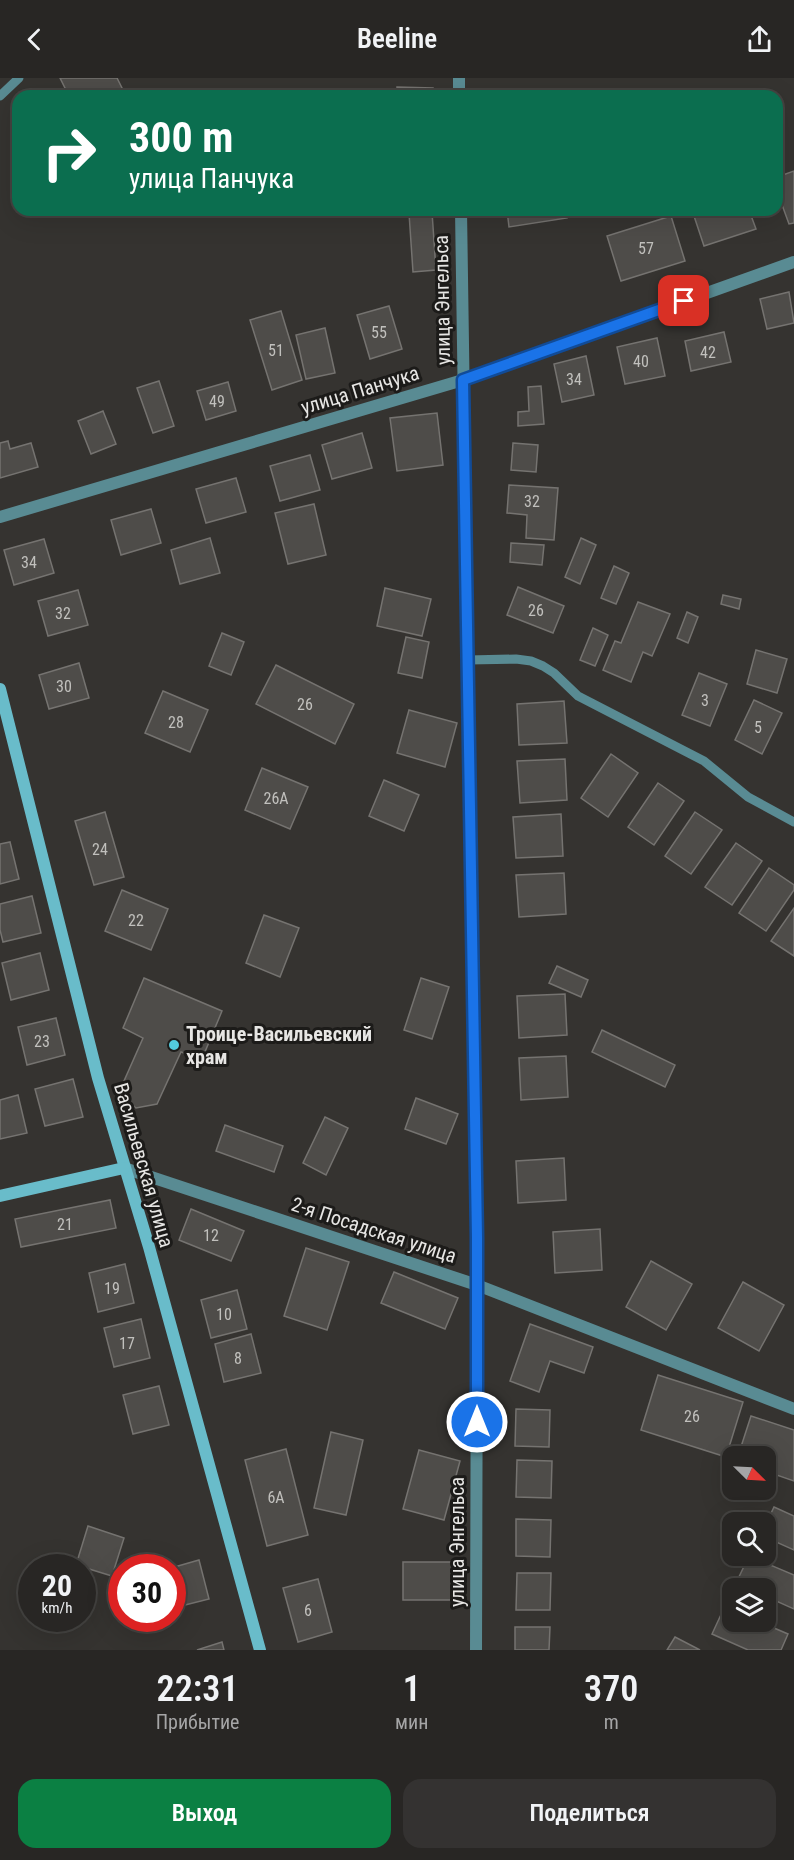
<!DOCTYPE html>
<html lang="ru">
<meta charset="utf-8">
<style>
:root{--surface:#282624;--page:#343231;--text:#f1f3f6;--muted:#a5a5a6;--line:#444341;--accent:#0b8043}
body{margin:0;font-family:"Roboto Condensed",sans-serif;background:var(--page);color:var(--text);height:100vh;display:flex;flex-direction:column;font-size:22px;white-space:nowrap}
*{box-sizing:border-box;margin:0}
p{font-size:20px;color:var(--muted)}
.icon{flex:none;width:33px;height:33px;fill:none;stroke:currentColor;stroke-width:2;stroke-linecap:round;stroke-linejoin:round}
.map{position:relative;height:1572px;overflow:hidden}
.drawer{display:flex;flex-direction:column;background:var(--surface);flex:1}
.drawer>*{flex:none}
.top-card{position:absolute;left:12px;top:12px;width:771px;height:126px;border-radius:18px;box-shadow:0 6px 24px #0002,0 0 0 2px var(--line);background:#0b6e4f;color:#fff;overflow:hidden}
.needle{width:39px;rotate:114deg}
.tools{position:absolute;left:722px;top:1368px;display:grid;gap:12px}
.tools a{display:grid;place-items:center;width:54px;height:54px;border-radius:12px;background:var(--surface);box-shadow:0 6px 24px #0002,0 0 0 2px var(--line);font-size:30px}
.speed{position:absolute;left:18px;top:1476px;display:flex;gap:12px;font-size:30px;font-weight:700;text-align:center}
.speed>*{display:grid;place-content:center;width:78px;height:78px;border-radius:50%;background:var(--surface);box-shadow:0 6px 24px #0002,0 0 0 2px var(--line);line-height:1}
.speed small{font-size:15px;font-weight:400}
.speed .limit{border:9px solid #d22;background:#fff;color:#111}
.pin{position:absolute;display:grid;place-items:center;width:51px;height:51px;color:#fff;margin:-26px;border-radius:12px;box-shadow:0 3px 9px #0006}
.me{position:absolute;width:66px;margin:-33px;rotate:0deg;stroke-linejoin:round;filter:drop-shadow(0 0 4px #0008)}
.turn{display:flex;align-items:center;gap:21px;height:126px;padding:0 18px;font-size:27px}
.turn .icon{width:78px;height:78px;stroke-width:2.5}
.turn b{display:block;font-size:42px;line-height:51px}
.eta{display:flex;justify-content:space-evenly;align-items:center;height:102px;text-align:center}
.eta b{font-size:36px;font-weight:600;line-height:42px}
.primary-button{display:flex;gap:12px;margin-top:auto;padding:12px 18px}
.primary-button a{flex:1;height:69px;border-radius:18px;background:var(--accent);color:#fff;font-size:24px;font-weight:600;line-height:69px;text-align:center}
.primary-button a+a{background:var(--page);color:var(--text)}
header{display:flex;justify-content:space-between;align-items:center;height:78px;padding:0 18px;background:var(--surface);font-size:27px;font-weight:600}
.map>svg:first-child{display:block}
</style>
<header><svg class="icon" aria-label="back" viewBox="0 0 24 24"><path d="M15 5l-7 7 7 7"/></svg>Beeline<svg class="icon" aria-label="share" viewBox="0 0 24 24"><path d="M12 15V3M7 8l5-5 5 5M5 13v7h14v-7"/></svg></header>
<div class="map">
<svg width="794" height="1572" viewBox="0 0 794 1572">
<rect width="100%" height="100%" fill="#353330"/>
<g fill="#4e4c49" stroke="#757370" stroke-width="1.5">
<path d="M 60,0 L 117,0 L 124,14 L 117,18 L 69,18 Z"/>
<path d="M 397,9 L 433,10 L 433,18 L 397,18 Z"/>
<path d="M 794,93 L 794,145 L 789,146 L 777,113 L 777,99 Z"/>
<path d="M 507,132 L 565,132 L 567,140 L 509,149 Z"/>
<path d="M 692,132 L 749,132 L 756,151 L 704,168 Z"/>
<path d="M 432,134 L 436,192 L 413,194 L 409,135 Z"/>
<path d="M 671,138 L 685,183 L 621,203 L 607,158 Z"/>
<path d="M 789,214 L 794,245 L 767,251 L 760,221 Z"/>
<path d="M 389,228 L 402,271 L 370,281 L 357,237 Z"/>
<path d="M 281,233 L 302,302 L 272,312 L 250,242 Z"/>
<path d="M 325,250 L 335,295 L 306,301 L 296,257 Z"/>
<path d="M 724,254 L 731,284 L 691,293 L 685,263 Z"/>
<path d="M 657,260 L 665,298 L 625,306 L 617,269 Z"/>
<path d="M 586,278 L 594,317 L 562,324 L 554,286 Z"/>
<path d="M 159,303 L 174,348 L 153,355 L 137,310 Z"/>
<path d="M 228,304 L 236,333 L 206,342 L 197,313 Z"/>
<path d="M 541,308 L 544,346 L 518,348 L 518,334 L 529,333 L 528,309 Z"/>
<path d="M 103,333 L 116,366 L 91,376 L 78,343 Z"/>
<path d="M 437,335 L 443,387 L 397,393 L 390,340 Z"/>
<path d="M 362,355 L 372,390 L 332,401 L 322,367 Z"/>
<path d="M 8,363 L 10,371 L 31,365 L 38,389 L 0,400 L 0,365 Z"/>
<path d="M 513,365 L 538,367 L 536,394 L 511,392 Z"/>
<path d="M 310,377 L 320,412 L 280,423 L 270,388 Z"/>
<path d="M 236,400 L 246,434 L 206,445 L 196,411 Z"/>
<path d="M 509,407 L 558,410 L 554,462 L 526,460 L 527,437 L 507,435 Z"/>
<path d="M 314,426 L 326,477 L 288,486 L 275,435 Z"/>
<path d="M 151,431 L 161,465 L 121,477 L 111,442 Z"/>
<path d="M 210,460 L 220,495 L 180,506 L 171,472 Z"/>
<path d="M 581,460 L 596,467 L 580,506 L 565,499 Z"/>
<path d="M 44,461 L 54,495 L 14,507 L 4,472 Z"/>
<path d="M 511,465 L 544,467 L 542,487 L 510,484 Z"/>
<path d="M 614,488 L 629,495 L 616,526 L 601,520 Z"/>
<path d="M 518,509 L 564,528 L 553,555 L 507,537 Z"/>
<path d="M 385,510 L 431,521 L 422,558 L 377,548 Z"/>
<path d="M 78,512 L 88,547 L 48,558 L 38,523 Z"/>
<path d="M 723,517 L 741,521 L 739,531 L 721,526 Z"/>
<path d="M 638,524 L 670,536 L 652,578 L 643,574 L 631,604 L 603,592 L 615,563 L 621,565 Z"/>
<path d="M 687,534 L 698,539 L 688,565 L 677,560 Z"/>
<path d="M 593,550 L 608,557 L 595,588 L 580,582 Z"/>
<path d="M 222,555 L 244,564 L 231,597 L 209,588 Z"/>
<path d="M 406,559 L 429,564 L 422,600 L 398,595 Z"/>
<path d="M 756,572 L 787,581 L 777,615 L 747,606 Z"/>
<path d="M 79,585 L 89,620 L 49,631 L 39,597 Z"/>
<path d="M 276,587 L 354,626 L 335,666 L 256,626 Z"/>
<path d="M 699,595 L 727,606 L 710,648 L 682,637 Z"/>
<path d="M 163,613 L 208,632 L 190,674 L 145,655 Z"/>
<path d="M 754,622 L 782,635 L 762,676 L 735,662 Z"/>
<path d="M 564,623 L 567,665 L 519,667 L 517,626 Z"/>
<path d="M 409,632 L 457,645 L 445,689 L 397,675 Z"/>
<path d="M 611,676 L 638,695 L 608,739 L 581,720 Z"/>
<path d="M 565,681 L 567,722 L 520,725 L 517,683 Z"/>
<path d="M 262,690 L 308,709 L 290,751 L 245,732 Z"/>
<path d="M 384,702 L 419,717 L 404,753 L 369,738 Z"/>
<path d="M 658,705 L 684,723 L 654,767 L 628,749 Z"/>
<path d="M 105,734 L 124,799 L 94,807 L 75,743 Z"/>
<path d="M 695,734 L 722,752 L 691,796 L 665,778 Z"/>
<path d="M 561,736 L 563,778 L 516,780 L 513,739 Z"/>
<path d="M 10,764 L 19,801 L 0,806 L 0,766 Z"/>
<path d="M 736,765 L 762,783 L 732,827 L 705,809 Z"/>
<path d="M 769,790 L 794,807 L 794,812 L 766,853 L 739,835 Z"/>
<path d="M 564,795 L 566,836 L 519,839 L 516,797 Z"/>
<path d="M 122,812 L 168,831 L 151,872 L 105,853 Z"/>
<path d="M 32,818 L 41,855 L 3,864 L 0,852 L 0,826 Z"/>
<path d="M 794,830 L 794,878 L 771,863 Z"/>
<path d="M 264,837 L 299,850 L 280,899 L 246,885 Z"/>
<path d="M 40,875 L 49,912 L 11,922 L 2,885 Z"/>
<path d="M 557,888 L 588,902 L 581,919 L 549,905 Z"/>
<path d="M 144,900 L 222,933 L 202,981 L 181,974 L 157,1026 L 136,1030 L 127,1022 L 120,1012 L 143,960 L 123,950 Z"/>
<path d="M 421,900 L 449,909 L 432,961 L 404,952 Z"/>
<path d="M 565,916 L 567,957 L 519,960 L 517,918 Z"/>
<path d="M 56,940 L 65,977 L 27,987 L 18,949 Z"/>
<path d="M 602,952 L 675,987 L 665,1009 L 592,974 Z"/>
<path d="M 566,978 L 568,1019 L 521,1022 L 519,980 Z"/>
<path d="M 73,1001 L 83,1039 L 45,1048 L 35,1011 Z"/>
<path d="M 18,1017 L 27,1055 L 0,1061 L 0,1022 Z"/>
<path d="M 416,1020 L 458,1036 L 446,1066 L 405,1051 Z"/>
<path d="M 325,1039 L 348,1050 L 326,1097 L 303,1085 Z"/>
<path d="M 225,1047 L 283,1068 L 274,1094 L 216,1073 Z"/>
<path d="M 564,1080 L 566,1122 L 518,1125 L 516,1083 Z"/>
<path d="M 110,1122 L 116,1150 L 21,1169 L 15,1141 Z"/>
<path d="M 191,1131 L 244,1153 L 231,1183 L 179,1162 Z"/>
<path d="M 600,1151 L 602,1192 L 555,1195 L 553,1154 Z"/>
<path d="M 306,1170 L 349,1184 L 327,1252 L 284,1238 Z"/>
<path d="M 651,1183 L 692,1206 L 666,1252 L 626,1229 Z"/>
<path d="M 125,1186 L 134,1225 L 98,1234 L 89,1195 Z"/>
<path d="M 394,1194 L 458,1220 L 445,1251 L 381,1225 Z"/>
<path d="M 743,1204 L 784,1227 L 759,1273 L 718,1250 Z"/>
<path d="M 237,1212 L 247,1251 L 211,1260 L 201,1222 Z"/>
<path d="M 141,1241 L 150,1280 L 114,1289 L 104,1250 Z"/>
<path d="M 530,1246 L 593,1269 L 584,1295 L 550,1283 L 539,1314 L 510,1303 Z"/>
<path d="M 251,1256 L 261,1295 L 224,1304 L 215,1266 Z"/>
<path d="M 658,1297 L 743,1324 L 726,1379 L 641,1352 Z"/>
<path d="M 159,1308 L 169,1347 L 133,1356 L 123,1317 Z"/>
<path d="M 516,1331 L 550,1332 L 549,1369 L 515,1368 Z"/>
<path d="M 751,1338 L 794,1352 L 794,1403 L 765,1393 L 765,1378 L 738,1378 Z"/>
<path d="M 331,1354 L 363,1362 L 346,1437 L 314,1430 Z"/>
<path d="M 286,1371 L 308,1457 L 267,1468 L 245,1382 Z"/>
<path d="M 419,1372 L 460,1383 L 444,1442 L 403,1431 Z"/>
<path d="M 517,1382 L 552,1383 L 551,1420 L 516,1419 Z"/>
<path d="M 774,1429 L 794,1438 L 794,1472 L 765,1459 L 765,1448 Z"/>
<path d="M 516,1441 L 551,1442 L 550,1479 L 516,1478 Z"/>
<path d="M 88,1448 L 124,1460 L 112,1498 L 76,1487 Z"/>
<path d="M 749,1478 L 794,1497 L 794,1531 L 765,1518 L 765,1510 L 749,1510 L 736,1505 Z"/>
<path d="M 199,1482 L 209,1521 L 173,1530 L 172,1490 L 171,1490 Z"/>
<rect x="403" y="1484" width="56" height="38"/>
<path d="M 517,1495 L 551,1495 L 550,1532 L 516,1532 Z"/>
<path d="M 318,1501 L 332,1554 L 298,1564 L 283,1510 Z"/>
<path d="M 725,1528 L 732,1531 L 732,1544 L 760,1544 L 788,1556 L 781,1572 L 748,1572 L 712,1556 Z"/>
<path d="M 515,1549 L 550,1549 L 549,1572 L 515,1572 Z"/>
<path d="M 675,1559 L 700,1572 L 667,1572 Z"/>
<path d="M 222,1564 L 224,1572 L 197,1572 Z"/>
</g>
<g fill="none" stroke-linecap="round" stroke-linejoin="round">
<g stroke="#598b93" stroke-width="9">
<path d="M 0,18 L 19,0"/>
<path d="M 468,582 L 516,581 L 531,583 L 543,588 L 554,595 L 578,618 L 704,683 L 748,719 L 794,744"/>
</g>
<g stroke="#598b93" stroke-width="12">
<path d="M 459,0 L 459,18"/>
<path d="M 461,132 L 477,1207 L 476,1572"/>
<path d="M 0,439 L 463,302 L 794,184"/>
<path d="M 124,1090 L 477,1207 L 794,1331"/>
</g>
<g stroke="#69bcca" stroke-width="12">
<path d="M 0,611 L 98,1000 L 149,1169 L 260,1572"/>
<path d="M 0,1118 L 124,1090"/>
</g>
</g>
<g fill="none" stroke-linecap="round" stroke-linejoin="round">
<defs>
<path id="route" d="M 477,1344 L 477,1160 L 463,302 L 684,223"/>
</defs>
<use href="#route" stroke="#114b97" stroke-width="15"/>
<use href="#route" stroke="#1a73e8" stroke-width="10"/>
</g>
<circle fill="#53cadc" stroke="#1c1b19" stroke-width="2" cx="174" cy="967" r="6"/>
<g text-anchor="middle" stroke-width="6" stroke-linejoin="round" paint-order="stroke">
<g font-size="16" fill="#c1c0bd">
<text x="646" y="176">57</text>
<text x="379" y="260">55</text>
<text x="276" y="278">51</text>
<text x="708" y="280">42</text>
<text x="641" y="289">40</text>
<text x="574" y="307">34</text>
<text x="217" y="329">49</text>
<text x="532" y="429">32</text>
<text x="29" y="490">34</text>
<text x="536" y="538">26</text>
<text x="63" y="541">32</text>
<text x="64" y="614">30</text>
<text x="705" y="628">3</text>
<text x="305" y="632">26</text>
<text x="176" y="650">28</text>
<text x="758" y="655">5</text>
<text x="276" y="726">26А</text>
<text x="100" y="777">24</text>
<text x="136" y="848">22</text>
<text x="42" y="969">23</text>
<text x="65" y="1152">21</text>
<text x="211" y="1163">12</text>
<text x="112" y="1216">19</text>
<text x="224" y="1242">10</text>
<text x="127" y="1271">17</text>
<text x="238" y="1286">8</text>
<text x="692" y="1344">26</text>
<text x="276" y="1425">6А</text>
<text x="308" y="1538">6</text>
</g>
<g font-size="20" fill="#e7e6e4" stroke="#1c1b19">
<text transform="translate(442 222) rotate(-91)" y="7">улица Энгельса</text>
<text transform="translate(360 312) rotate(-17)" y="7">улица Панчука</text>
<text transform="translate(144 1087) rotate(74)" y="7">Васильевская улица</text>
<text transform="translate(374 1152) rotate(18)" y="7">2-я Посадская улица</text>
<text transform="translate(457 1464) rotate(-90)" y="7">улица Энгельса</text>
</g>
<g font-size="20" font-weight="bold" fill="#e7e6e4" stroke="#1c1b19" text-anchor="start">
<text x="186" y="963">Троице-Васильевский<tspan x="186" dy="23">храм</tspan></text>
</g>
</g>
</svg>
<div class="tools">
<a><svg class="needle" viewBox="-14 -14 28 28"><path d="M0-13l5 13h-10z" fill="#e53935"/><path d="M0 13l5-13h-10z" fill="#a5a5a6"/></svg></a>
<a><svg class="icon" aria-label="search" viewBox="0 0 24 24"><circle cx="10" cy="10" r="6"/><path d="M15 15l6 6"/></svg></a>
<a><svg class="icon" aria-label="layers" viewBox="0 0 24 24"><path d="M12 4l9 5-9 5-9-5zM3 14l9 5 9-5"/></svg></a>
</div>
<div class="speed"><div>20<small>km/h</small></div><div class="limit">30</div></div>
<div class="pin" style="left:684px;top:223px;background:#d93025"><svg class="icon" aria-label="arrive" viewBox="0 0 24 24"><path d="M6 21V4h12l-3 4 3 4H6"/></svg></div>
<svg class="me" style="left:477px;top:1344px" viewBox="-20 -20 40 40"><circle r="17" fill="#1a73e8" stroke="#fff" stroke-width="3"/><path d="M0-11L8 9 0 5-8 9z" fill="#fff"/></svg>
<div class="top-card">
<div class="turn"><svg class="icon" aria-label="right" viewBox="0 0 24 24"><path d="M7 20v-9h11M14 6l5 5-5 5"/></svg><div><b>300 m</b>улица Панчука</div></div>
</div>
</div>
<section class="drawer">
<div class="eta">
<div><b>22:31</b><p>Прибытие</p></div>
<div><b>1</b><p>мин</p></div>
<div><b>370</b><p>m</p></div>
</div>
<div class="primary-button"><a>Выход</a><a>Поделиться</a></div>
</section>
